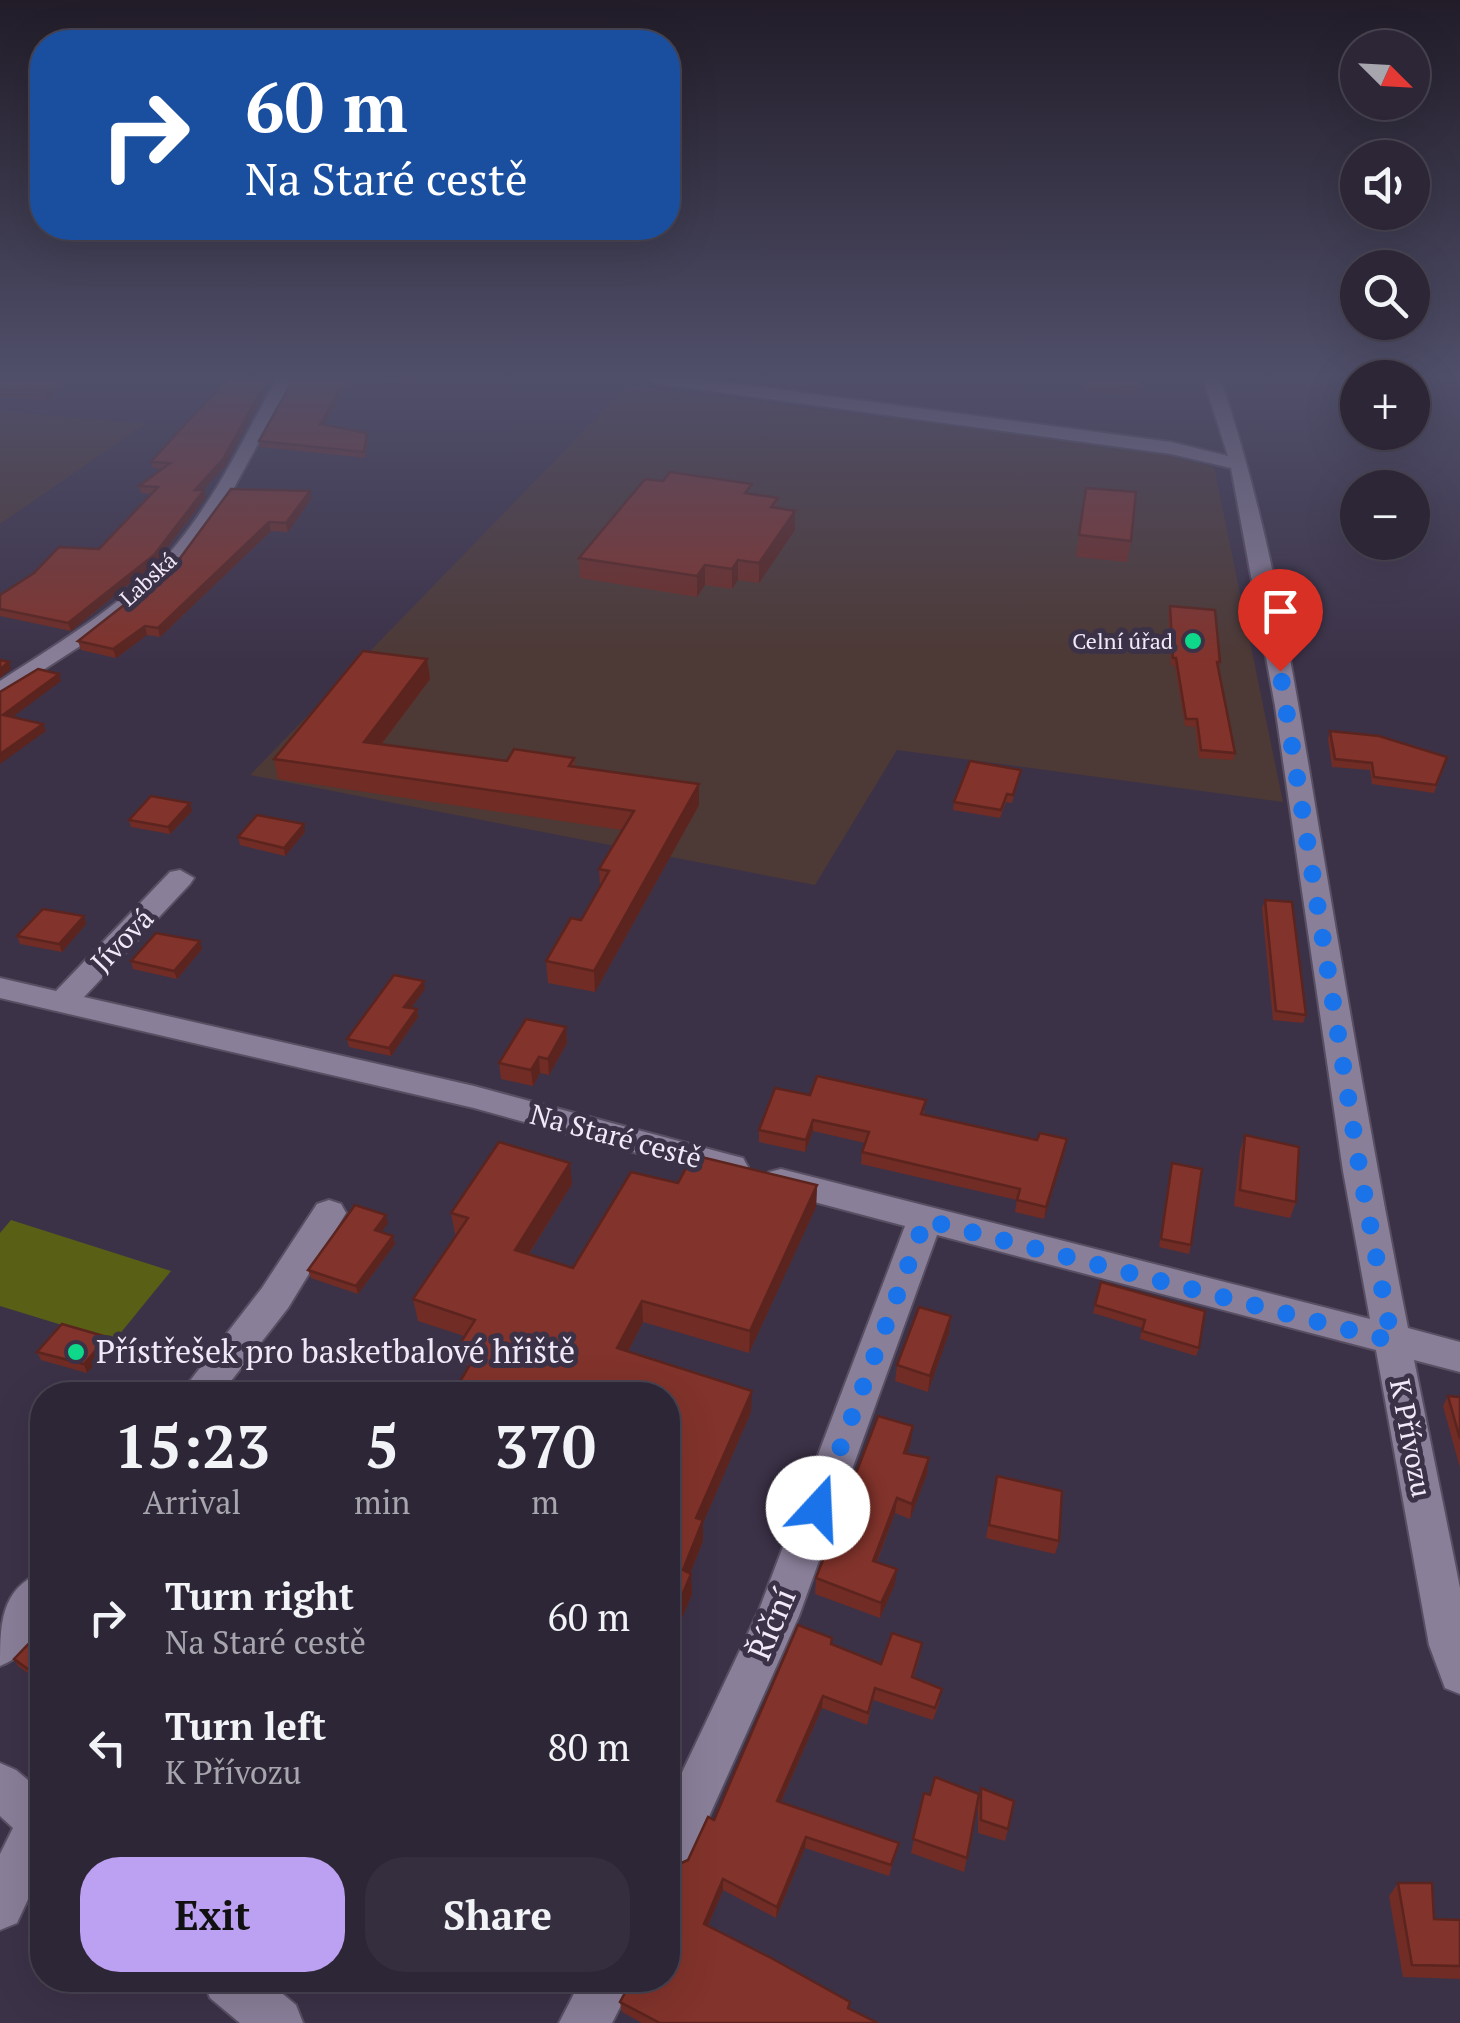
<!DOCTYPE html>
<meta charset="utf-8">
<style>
:root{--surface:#2d2636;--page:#352e3e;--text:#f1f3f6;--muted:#a7a5ad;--line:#484351;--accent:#bca0f2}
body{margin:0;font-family:"PT Serif",serif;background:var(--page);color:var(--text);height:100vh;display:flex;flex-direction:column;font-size:38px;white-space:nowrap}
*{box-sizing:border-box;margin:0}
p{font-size:32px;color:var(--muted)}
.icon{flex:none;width:55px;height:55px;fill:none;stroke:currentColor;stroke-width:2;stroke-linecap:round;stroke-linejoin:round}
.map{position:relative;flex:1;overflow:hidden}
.details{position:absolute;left:30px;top:1382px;width:650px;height:610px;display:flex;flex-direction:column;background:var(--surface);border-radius:40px;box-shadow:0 10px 40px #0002,0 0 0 2px var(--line)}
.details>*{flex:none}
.top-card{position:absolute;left:30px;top:30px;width:650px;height:210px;border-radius:40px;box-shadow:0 10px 40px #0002,0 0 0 2px var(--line);background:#1a4fa0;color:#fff;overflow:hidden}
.needle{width:65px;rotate:114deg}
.fabs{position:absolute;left:1340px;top:30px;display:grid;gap:20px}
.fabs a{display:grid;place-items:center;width:90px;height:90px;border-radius:50%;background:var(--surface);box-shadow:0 10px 40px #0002,0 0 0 2px var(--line);font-size:50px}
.pin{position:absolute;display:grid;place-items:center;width:85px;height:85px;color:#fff;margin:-102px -42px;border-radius:50% 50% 50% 0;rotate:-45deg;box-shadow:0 0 10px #0007}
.pin .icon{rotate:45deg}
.me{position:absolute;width:110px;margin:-55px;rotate:20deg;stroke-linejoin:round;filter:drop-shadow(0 0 8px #0008)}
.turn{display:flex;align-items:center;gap:35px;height:210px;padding:0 50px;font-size:45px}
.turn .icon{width:130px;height:130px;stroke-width:2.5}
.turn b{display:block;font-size:70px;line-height:85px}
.eta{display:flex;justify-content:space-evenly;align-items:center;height:170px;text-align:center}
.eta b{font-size:60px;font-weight:700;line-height:70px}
.cta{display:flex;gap:20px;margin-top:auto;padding:20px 50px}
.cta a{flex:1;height:115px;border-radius:40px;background:var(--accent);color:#111;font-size:40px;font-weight:700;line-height:115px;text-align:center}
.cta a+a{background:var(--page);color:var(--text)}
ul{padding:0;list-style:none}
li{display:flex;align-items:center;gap:30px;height:130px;padding:0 50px}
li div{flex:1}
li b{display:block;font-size:38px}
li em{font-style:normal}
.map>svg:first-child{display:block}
</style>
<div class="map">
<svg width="1460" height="2023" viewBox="0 0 1460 2023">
<rect width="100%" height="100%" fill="#3c3248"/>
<g fill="#4d3935">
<path d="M 627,386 L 1148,449 L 1214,467 L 1283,802 L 897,750 L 815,885 L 250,775 Z"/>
<path d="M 0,412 L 17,413 L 145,424 L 0,524 Z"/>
</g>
<path fill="#5a5f16" d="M 11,1220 L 171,1271 L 114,1341 L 0,1306 L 0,1233 Z"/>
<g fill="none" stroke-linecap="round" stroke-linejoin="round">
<defs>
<g id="minor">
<path d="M 277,378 L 294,378 L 225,504 L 175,571 L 94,637 L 0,698 L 0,681 C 61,641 131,601 177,544 C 218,494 246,434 277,378 Z"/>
<path d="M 645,378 L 693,378 L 1171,442 L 1228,456 L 1203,378 L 1220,378 C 1270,524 1294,677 1319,829 C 1347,996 1375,1162 1408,1328 L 1460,1342 L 1460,1372 L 1414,1360 L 1460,1588 L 1460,1694 L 1445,1688 L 1429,1645 L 1376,1350 L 937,1235 L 799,1616 L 685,1870 L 668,1876 L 668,1802 L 759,1610 L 905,1226 L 769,1190 L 764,1181 L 769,1172 L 781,1169 L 1370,1319 L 1343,1171 L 1275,706 L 1231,468 L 1171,454 L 653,383 Z"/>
<path d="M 180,870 L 194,878 L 190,884 L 84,997 L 474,1086 L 731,1155 L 743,1158 L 748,1167 L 743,1176 L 731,1179 L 474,1108 L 0,998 L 0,978 L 56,991 L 170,872 Z"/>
<path d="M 329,1200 L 341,1204 L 346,1213 L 288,1308 L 220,1395 L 179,1395 L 262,1288 L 317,1204 Z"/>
<path d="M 42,1572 C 45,1611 42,1649 0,1666 C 0,1625 0,1589 42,1572 Z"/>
<path d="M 0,1763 L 16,1770 L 42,1792 L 42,1869 L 17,1923 L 0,1930 L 0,1854 L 13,1828 L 0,1816 Z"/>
<path d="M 203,1980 L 266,1980 L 296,2005 L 303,2023 L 240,2023 L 210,1998 Z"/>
<path d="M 581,1980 L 634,1980 L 612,2023 L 559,2023 Z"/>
</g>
</defs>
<use href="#minor" stroke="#584f63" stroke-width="4"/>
<use href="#minor" fill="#8a7f99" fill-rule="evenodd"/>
</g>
<g fill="#702c25">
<path d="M 2,378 L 74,378 L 47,400 L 0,397 Z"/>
<path d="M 268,378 L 269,384 L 225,466 L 203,490 L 204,490 L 206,497 L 156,562 L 71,631 L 0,616 L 0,595 L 99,549 L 152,494 L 141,493 L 139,486 L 162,469 L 153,468 L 151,462 Z"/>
<path d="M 316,378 L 352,378 L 324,425 L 368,440 L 365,458 L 260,447 L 259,441 L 316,381 Z"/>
<path d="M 353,378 L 415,378 L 409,383 Z"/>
<path d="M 1086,378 L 1139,388 L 1138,396 L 1084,391 Z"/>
<path d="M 1086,488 L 1131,541 L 1127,562 L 1076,557 Z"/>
<path d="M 310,491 L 311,499 L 288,532 L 271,531 L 160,637 L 147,635 L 116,658 L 81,650 L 78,641 Z"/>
<path d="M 751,494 L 778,498 L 777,508 L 795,511 L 795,530 L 759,583 L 738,580 L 732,589 L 705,585 L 697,597 L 580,578 L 579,558 Z"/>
<path d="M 1170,606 L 1220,662 L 1218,669 L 1235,753 L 1233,760 L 1199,758 L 1195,727 L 1185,726 L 1175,666 L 1171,665 L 1168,613 Z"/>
<path d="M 427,659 L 430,679 L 381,745 L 507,761 L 574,758 L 575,767 L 699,805 L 595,992 L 548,983 L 546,961 L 581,920 L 600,886 L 599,869 L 622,830 L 278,779 L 274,759 Z"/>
<path d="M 1330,731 L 1447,757 L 1434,793 L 1372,784 L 1370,770 L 1332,767 L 1328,739 Z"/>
<path d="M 1021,770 L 1012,803 L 1006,802 L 1000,818 L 953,810 L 954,802 Z"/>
<path d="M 192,811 L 170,834 L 131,827 L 129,820 Z"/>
<path d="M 305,832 L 285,856 L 240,845 L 238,837 Z"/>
<path d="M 1265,900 L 1306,1015 L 1303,1023 L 1273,1020 L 1262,908 Z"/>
<path d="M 86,924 L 62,952 L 20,944 L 17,936 Z"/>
<path d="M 202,949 L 177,979 L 133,969 L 131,961 Z"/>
<path d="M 425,989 L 411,1008 L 417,1009 L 418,1017 L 391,1056 L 349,1047 L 347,1039 Z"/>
<path d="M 566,1027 L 567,1043 L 549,1075 L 540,1073 L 533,1086 L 501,1079 L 499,1063 Z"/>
<path d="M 810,1095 L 925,1111 L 923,1115 L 1065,1151 L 1044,1219 L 1015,1212 L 1017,1200 L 861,1164 L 862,1152 L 865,1143 L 813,1131 L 805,1152 L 759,1142 L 759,1130 Z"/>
<path d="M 1245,1135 L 1296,1202 L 1290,1218 L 1234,1206 L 1240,1151 Z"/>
<path d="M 1172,1163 L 1191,1245 L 1189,1254 L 1159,1247 Z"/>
<path d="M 678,1183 L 817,1185 L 816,1207 L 749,1353 L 643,1322 L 628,1351 L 751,1412 L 703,1523 L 703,1541 L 690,1574 L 692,1594 L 679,1625 L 668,1621 L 668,1395 L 464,1364 L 461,1342 L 464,1336 L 418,1321 L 413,1299 L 456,1235 L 455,1234 L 451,1213 L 572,1184 L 529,1254 L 573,1268 Z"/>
<path d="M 388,1223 L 381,1232 L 393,1236 L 395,1244 L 358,1294 L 311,1278 L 308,1270 Z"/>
<path d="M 1101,1282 L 1199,1348 L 1196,1356 L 1140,1339 L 1142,1328 L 1093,1313 Z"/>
<path d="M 951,1316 L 949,1333 L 928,1392 L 895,1381 L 897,1365 Z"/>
<path d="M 110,1345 L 87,1373 L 41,1360 L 37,1352 Z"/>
<path d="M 1448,1396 L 1460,1397 L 1460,1468 L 1443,1406 Z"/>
<path d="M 911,1442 L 907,1453 L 929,1458 L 927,1474 L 910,1519 L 895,1513 L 877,1562 L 895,1584 L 880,1618 L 815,1594 L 816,1578 Z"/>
<path d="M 997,1476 L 1059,1541 L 1055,1554 L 986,1538 Z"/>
<path d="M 42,1620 L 42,1683 L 18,1666 L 14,1659 L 36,1636 Z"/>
<path d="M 832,1645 L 881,1664 L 920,1655 L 914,1677 L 940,1701 L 933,1720 L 873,1700 L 867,1725 L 822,1708 L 781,1802 L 899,1843 L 889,1876 L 805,1848 L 776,1918 L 723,1890 L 708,1926 L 850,2002 L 849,2009 L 878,2023 L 642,2023 L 622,2012 L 620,2002 L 688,1860 Z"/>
<path d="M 981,1788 L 1008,1829 L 1005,1841 L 978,1833 L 978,1802 L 964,1872 L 911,1853 L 924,1793 L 930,1795 L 979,1795 Z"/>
<path d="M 1398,1883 L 1434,1919 L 1460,1920 L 1460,1979 L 1403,1977 L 1389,1896 Z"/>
</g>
<g fill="#5b241e">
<path d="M 61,378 L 74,378 L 47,400 L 45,391 Z"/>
<path d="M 268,378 L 269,384 L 225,466 L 196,497 L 195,490 Z"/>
<path d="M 347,378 L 352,378 L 321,430 L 320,424 Z"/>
<path d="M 204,490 L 206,497 L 156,562 L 71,631 L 68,623 Z"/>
<path d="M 310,491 L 311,499 L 288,532 L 286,523 Z"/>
<path d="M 795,511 L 795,530 L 759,583 L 759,563 Z"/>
<path d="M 269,522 L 271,531 L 160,637 L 158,628 Z"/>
<path d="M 738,560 L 738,580 L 732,589 L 732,569 Z"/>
<path d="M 705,565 L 705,585 L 697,597 L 697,576 Z"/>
<path d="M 145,626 L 147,635 L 116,658 L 113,649 Z"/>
<path d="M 427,659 L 430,679 L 367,763 L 364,742 Z"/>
<path d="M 9,662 L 11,669 L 0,678 L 0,669 Z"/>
<path d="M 59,674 L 61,681 L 6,722 L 3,715 Z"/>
<path d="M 43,724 L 46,731 L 0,764 L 0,754 Z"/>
<path d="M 699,784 L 699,805 L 595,992 L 594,971 Z"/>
<path d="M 190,803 L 192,811 L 170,834 L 168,827 Z"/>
<path d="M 304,824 L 305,832 L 285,856 L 284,848 Z"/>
<path d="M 84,916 L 86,924 L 62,952 L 59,944 Z"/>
<path d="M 200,941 L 202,949 L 177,979 L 174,971 Z"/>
<path d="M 424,981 L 425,989 L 406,1015 L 404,1007 Z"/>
<path d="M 417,1009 L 418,1017 L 391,1056 L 389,1048 Z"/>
<path d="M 566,1027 L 567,1043 L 549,1075 L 548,1059 Z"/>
<path d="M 539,1057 L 540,1073 L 533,1086 L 531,1070 Z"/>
<path d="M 813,1120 L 813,1131 L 805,1152 L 806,1140 Z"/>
<path d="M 1067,1139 L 1065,1151 L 1044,1219 L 1046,1207 Z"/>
<path d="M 570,1163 L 572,1184 L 518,1271 L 515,1250 Z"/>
<path d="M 817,1185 L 816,1207 L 749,1353 L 750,1331 Z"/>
<path d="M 386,1215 L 388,1223 L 377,1238 L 375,1230 Z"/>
<path d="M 393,1236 L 395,1244 L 358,1294 L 356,1286 Z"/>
<path d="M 642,1301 L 643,1322 L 619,1369 L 617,1348 Z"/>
<path d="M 951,1316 L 949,1333 L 928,1392 L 930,1376 Z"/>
<path d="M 107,1337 L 110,1345 L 87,1373 L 84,1364 Z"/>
<path d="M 752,1391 L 751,1412 L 703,1523 L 703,1541 L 683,1591 L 683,1570 L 696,1518 Z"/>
<path d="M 913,1426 L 911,1442 L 902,1468 L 904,1453 Z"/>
<path d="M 929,1458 L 927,1474 L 910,1519 L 912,1504 Z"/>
<path d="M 897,1498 L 895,1513 L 871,1576 L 873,1561 Z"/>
<path d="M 897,1569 L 895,1584 L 880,1618 L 881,1603 Z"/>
<path d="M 691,1574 L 692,1594 L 679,1625 L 678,1605 Z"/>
<path d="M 823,1696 L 822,1708 L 776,1813 L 777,1801 Z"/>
<path d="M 806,1837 L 805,1848 L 776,1918 L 777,1907 Z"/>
<path d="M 723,1879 L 723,1890 L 704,1935 L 704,1924 Z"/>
</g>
<g fill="#82332b" stroke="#5b241e" stroke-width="2.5">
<path d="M 2,378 L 61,378 L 45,391 L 0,388 L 0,380 Z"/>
<path d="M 230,378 L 268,378 L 223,459 L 195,490 L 204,490 L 154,555 L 68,623 L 0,609 L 0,595 L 34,573 L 59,547 L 99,549 L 158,487 L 139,486 L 170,463 L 151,462 L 188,421 Z"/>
<path d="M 316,378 L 347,378 L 320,424 L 367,433 L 364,452 L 259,441 L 293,380 L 316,381 Z"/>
<path d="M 1086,378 L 1140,378 L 1139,388 L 1085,384 Z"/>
<path d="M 670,472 L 752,484 L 745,493 L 778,498 L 771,507 L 795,511 L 759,563 L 738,560 L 732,569 L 705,565 L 697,576 L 579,558 L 645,479 L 663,481 Z"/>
<path d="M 1086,488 L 1136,492 L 1131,541 L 1079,535 Z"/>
<path d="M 231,489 L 310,491 L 286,523 L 269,522 L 158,628 L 145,626 L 113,649 L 78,641 L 175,565 Z"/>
<path d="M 1170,606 L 1215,610 L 1220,662 L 1217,662 L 1235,753 L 1201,750 L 1197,719 L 1186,719 L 1176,658 L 1173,658 Z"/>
<path d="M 363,651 L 427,659 L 364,742 L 507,761 L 514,749 L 574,758 L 569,766 L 699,784 L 594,971 L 546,961 L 571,918 L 581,920 L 609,871 L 599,869 L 634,811 L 274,759 Z"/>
<path d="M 0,660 L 9,662 L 0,669 Z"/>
<path d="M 38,669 L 59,674 L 3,715 L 43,724 L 0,754 L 0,692 Z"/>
<path d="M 1330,731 L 1379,736 L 1447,757 L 1436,785 L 1374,777 L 1372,763 L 1335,759 Z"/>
<path d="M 970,761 L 1021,770 L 1013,795 L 1007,794 L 1001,810 L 954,802 Z"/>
<path d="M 151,796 L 190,803 L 168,827 L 129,820 Z"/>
<path d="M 257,815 L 304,824 L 284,848 L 238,837 Z"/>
<path d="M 1265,900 L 1292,902 L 1306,1015 L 1276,1011 Z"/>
<path d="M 43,909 L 84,916 L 59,944 L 17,936 Z"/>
<path d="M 156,933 L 200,941 L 174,971 L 131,961 Z"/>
<path d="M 394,975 L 424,981 L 404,1007 L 417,1009 L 389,1048 L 347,1039 Z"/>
<path d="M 526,1019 L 566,1027 L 548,1059 L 539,1057 L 531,1070 L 499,1063 Z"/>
<path d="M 817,1076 L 926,1100 L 921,1114 L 1037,1140 L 1040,1133 L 1067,1139 L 1046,1207 L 1017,1200 L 1020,1189 L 862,1152 L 869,1132 L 813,1120 L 806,1140 L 759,1130 L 775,1088 L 810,1095 Z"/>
<path d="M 1245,1135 L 1299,1147 L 1296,1202 L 1240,1190 Z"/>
<path d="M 499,1142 L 570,1163 L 515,1250 L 573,1268 L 631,1172 L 678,1183 L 693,1155 L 817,1185 L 750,1331 L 642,1301 L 617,1348 L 752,1391 L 696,1518 L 703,1520 L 683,1570 L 691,1574 L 678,1605 L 668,1601 L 668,1474 L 669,1470 L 668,1470 L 668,1395 L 452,1395 L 480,1348 L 461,1342 L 475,1320 L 413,1299 L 468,1218 L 451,1213 Z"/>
<path d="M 1172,1163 L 1202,1169 L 1191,1245 L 1161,1239 Z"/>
<path d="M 355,1205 L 386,1215 L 375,1230 L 393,1236 L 356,1286 L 308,1270 Z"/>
<path d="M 1101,1282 L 1205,1311 L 1199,1348 L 1142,1331 L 1145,1320 L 1095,1305 Z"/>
<path d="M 919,1307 L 951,1316 L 930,1376 L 897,1365 Z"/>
<path d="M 62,1324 L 107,1337 L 84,1364 L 37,1352 Z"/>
<path d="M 1448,1396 L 1460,1397 L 1460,1439 Z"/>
<path d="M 878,1416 L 913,1426 L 904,1453 L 929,1458 L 912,1504 L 897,1498 L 873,1561 L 897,1569 L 881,1603 L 816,1578 Z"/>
<path d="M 997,1476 L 1062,1491 L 1059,1541 L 989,1525 Z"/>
<path d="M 42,1620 L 42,1679 L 14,1659 L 36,1636 L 33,1630 Z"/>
<path d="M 798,1625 L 832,1638 L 831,1644 L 881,1664 L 892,1633 L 922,1643 L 912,1677 L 942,1689 L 935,1708 L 875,1688 L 868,1713 L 823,1696 L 777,1801 L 899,1843 L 891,1865 L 806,1837 L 777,1907 L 723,1879 L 704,1924 L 773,1959 L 850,2002 L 848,2008 L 878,2023 L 660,2023 L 620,2002 L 632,1980 L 668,1980 L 668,1884 L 677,1865 L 688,1860 L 708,1817 L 714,1820 Z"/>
<path d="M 935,1777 L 979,1794 L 967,1858 L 913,1839 L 924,1793 L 930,1795 Z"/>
<path d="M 981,1788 L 1014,1801 L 1008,1829 L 981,1820 Z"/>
<path d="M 1398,1883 L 1432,1883 L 1434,1919 L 1460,1920 L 1460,1966 L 1412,1965 Z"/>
</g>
<linearGradient id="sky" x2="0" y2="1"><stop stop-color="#211c28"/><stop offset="0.57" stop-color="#504f6a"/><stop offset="1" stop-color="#504f6a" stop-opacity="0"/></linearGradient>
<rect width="1460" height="662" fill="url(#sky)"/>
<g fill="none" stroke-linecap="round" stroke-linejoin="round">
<path stroke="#1a73e8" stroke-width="18" stroke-dasharray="0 32.4" d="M 818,1508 L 925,1220 L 1392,1341 L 1360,1171 L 1280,671"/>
</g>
<g fill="#0ed98a" stroke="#3c3248" stroke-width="4">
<circle cx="1193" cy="641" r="10"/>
<circle cx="76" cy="1352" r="10"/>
</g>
<g text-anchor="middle" stroke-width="10" stroke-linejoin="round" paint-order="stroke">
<g font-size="22" fill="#f0e9f8" stroke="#3c3248">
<text transform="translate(148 579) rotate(-42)" y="8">Labská</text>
</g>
<g font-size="22" fill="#f0e9f8" stroke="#3c3248" text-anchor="end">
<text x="1173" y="649">Celní úřad</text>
</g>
<g font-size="28" fill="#f0e9f8" stroke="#3c3248">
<text transform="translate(122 940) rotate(-46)" y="10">Jívová</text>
<text transform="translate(616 1136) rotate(15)" y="10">Na Staré cestě</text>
<text transform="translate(1411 1438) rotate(79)" y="10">K Přívozu</text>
</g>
<g font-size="32" fill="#f0e9f8" stroke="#3c3248" text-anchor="start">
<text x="96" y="1363">Přístřešek pro basketbalové hřiště</text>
</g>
<g font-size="32" fill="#f0e9f8" stroke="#3c3248">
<text transform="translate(772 1624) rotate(-67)" y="11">Říční</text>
</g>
</g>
</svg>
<div class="fabs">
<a><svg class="needle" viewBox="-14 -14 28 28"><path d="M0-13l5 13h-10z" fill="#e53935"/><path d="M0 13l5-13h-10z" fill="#a7a5ad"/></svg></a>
<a><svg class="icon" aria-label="sound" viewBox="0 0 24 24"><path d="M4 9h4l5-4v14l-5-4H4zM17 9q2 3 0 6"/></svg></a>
<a><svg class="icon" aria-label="search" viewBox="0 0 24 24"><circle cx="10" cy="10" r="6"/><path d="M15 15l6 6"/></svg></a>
<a>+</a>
<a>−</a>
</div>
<div class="pin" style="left:1280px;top:671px;background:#d93025"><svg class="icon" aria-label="arrive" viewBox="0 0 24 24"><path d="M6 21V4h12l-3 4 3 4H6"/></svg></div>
<svg class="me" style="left:818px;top:1508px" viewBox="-20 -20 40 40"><circle r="19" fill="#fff"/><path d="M0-13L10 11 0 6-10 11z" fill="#1a73e8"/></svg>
<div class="top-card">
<div class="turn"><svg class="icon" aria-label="right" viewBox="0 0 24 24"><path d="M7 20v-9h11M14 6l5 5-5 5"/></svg><div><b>60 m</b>Na Staré cestě</div></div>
</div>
<section class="details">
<div class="eta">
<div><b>15:23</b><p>Arrival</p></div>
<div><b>5</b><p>min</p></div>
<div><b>370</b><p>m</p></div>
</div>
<ul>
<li><svg class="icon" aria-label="right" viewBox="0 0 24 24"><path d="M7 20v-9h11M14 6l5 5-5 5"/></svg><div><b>Turn right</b><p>Na Staré cestě</p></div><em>60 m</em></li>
<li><svg class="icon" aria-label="left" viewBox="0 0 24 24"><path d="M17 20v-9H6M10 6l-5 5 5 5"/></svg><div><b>Turn left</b><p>K Přívozu</p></div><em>80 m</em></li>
</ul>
<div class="cta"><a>Exit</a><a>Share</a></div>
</section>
</div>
